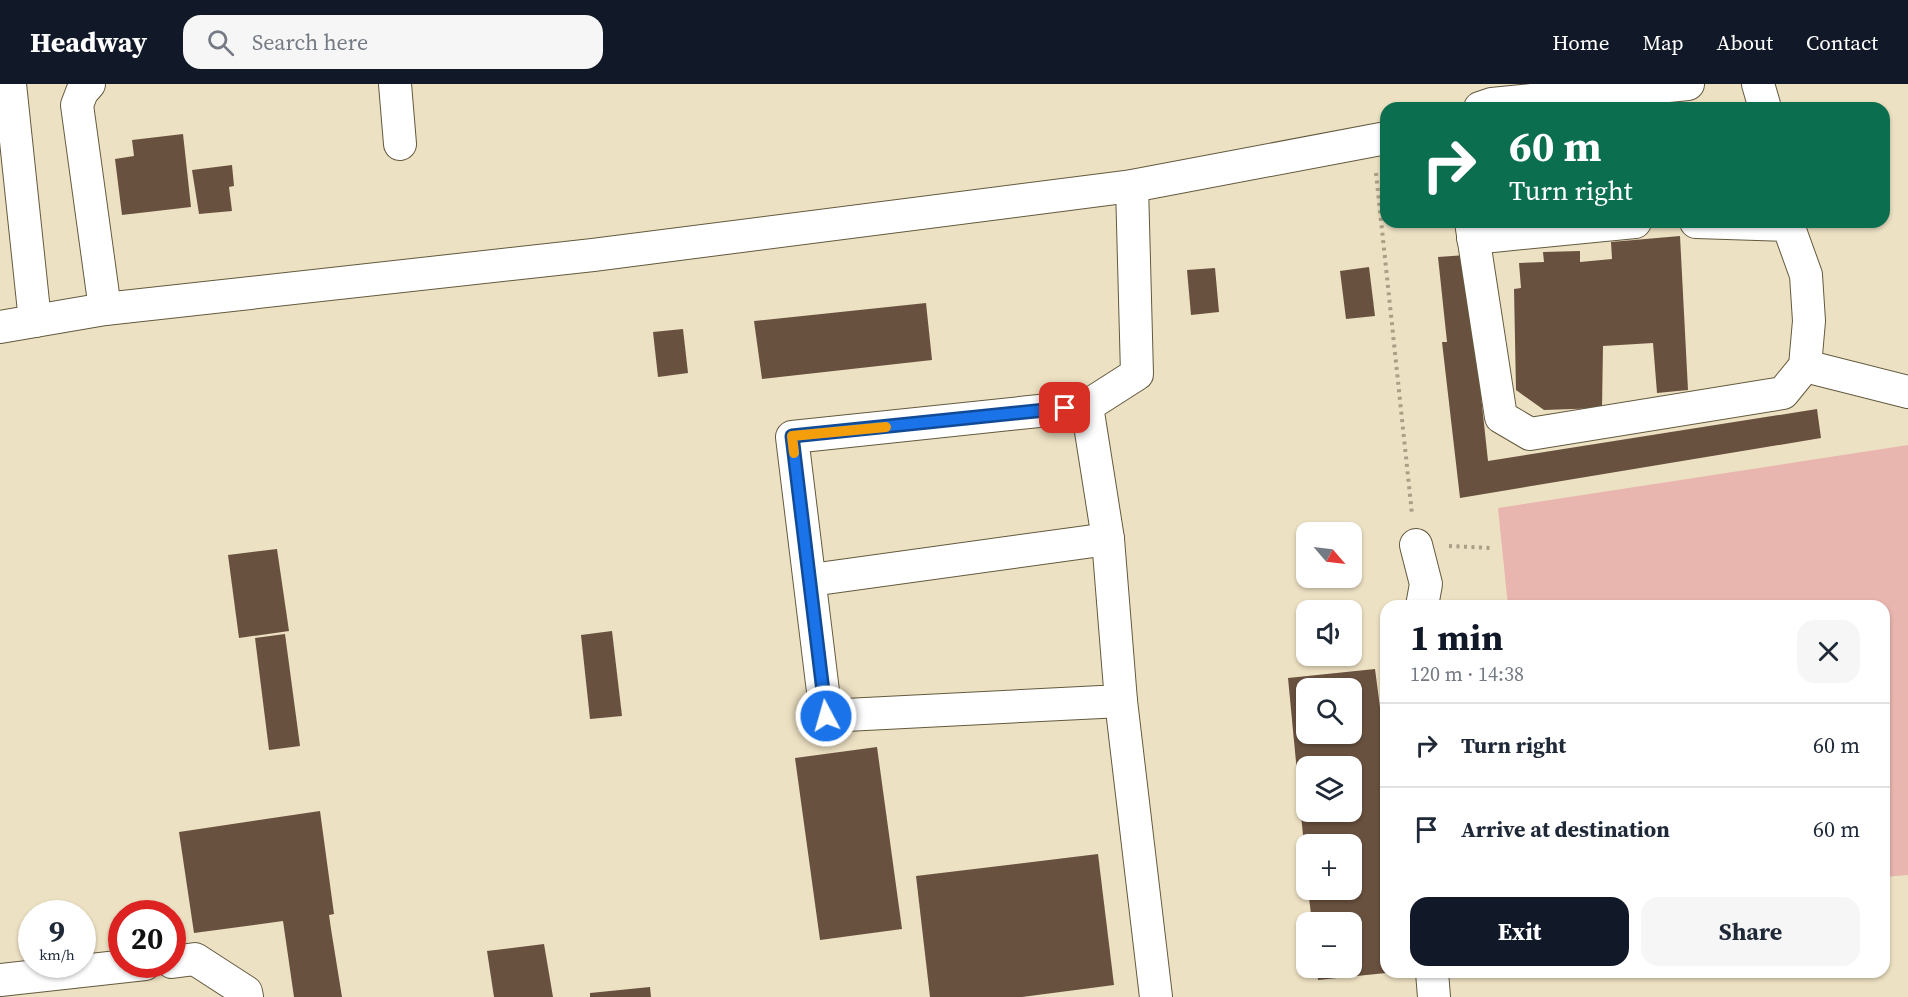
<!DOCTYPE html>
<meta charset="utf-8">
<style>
:root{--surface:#fff;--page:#f6f6f7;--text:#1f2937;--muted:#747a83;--line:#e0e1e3;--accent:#111827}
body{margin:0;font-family:"Source Serif 4",serif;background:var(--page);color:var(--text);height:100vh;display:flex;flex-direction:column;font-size:22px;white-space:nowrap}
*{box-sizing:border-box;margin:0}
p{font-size:20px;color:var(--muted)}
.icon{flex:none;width:33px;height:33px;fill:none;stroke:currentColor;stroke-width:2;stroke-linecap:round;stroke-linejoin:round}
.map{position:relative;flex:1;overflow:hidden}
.side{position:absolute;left:1380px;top:516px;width:510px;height:378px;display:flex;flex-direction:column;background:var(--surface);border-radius:18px;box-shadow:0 2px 4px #0004}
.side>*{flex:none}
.guide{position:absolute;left:1380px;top:18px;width:510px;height:126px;border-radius:18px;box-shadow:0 2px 4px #0004;background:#0b6e4f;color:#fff;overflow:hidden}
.needle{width:39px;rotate:118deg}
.fabs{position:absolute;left:1296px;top:438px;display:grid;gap:12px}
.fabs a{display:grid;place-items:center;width:66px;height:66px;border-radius:12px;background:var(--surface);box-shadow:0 2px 4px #0004;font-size:30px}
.speed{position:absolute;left:18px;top:816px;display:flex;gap:12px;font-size:30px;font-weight:700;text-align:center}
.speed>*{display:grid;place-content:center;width:78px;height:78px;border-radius:50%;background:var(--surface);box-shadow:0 2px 4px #0004;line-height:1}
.speed small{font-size:15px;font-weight:400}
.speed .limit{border:9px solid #d22;background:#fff;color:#111}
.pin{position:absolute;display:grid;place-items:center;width:51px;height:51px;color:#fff;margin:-26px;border-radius:12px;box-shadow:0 3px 9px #0006}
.me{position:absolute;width:66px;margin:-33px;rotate:354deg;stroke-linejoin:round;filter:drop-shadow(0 0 4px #0008)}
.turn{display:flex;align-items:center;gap:21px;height:126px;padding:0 30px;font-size:27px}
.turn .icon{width:78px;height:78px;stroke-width:2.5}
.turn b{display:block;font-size:42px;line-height:51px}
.round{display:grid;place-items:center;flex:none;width:63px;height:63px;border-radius:18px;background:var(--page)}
.summary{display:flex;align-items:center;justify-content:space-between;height:102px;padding:0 30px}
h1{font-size:36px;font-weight:700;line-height:45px;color:var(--accent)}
.cta{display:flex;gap:12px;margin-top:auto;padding:12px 30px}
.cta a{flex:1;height:69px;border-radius:18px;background:var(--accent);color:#fff;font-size:24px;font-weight:700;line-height:69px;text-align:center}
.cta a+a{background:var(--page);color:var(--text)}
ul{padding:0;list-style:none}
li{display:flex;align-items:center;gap:18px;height:84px;padding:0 30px;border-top:2px solid var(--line)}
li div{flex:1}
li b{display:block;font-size:22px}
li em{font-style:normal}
header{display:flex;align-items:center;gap:36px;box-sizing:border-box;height:84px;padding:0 30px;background:var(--accent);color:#fff}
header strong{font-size:28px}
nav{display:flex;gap:33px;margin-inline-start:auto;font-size:21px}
.search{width:420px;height:54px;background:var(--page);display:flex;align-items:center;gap:15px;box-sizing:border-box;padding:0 21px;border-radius:18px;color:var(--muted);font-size:22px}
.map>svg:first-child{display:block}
</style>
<header>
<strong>Headway</strong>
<div class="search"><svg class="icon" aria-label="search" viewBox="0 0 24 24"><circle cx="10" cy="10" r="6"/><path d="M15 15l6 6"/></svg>Search here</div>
<nav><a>Home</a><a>Map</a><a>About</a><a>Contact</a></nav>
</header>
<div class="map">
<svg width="1908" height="913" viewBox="0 0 1908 913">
<rect width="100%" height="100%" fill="#ede1c3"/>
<path fill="#e8b5af" d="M 1908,361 L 1908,791 L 1884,793 L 1884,522 L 1508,522 L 1498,424 Z"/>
<g fill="#69513f" fill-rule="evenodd">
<path d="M 183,50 L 191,123 L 122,131 L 115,75 L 134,72 L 132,56 Z"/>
<path d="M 232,81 L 234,102 L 229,103 L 232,127 L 199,130 L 192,86 Z"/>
<path d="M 1680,152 L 1688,306 L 1657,309 L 1653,259 L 1603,262 L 1602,324 L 1544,326 L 1516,306 L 1514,205 L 1521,204 L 1519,179 L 1544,178 L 1543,168 L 1580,167 L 1580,178 L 1612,175 L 1611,158 Z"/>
<path d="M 1466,171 L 1488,377 L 1817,325 L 1821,354 L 1460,414 L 1442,258 L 1447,258 L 1438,173 Z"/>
<path d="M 1369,183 L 1375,232 L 1346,235 L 1340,187 Z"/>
<path d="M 1215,184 L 1219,228 L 1191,231 L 1187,186 Z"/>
<path d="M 926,219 L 932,276 L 762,295 L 754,237 Z"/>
<path d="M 683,245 L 688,289 L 658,293 L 653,248 Z"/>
<path d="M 277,465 L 289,547 L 239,554 L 228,471 Z"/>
<path d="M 612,547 L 622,632 L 590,635 L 581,551 Z"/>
<path d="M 285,550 L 300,662 L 269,666 L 255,554 Z"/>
<path d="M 1375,585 L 1386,669 L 1386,719 L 1380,720 L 1386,778 L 1386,889 L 1318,896 L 1317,884 L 1352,884 L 1352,838 L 1312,838 L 1308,806 L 1352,806 L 1352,760 L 1306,760 L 1305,772 L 1288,594 ZM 1306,604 L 1352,604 L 1352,650 L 1306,650 ZM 1306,682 L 1352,682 L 1352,728 L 1306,728 Z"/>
<path d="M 877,663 L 902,845 L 820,856 L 795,674 Z"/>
<path d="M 320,727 L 334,830 L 329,831 L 331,845 L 342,913 L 294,913 L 283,837 L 194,849 L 179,748 Z"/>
<path d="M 1098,770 L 1114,901 L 1022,913 L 930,913 L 916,792 Z"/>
<path d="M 544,860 L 553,913 L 494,913 L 487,867 Z"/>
<path d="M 650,903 L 651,913 L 590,913 L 590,909 Z"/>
</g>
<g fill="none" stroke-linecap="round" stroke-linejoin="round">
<defs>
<g id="minor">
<path d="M 10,0 L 35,237"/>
<path d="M 89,0 L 82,8 L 77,21 L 105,225"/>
<path d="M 395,0 L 400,60"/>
<path d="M 1758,0 L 1765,24"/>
<path d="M 1480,24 L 1492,20 L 1688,0"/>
<path d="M 1471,138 L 1501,333 L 1530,350 L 1783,309 L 1805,282 L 1809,237 L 1806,191 L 1788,141 L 1696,138"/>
<path d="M 1473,154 L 1635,138"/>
<path d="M 0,243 L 105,225 L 593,171 L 1132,102 L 1386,54"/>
<path d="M 1805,282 L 1908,308"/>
<path d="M 1087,322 L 1108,455 L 1121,617 L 826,632 L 792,353 L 1087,322 L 1137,290 L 1132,102"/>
<path d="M 1416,461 L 1426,500 L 1422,522"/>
<path d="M 811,496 L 1108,455"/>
<path d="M 1121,617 L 1156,913"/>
<path d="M 172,878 L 195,875 L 246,908 L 247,913"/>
<path d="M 1432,888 L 1434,913"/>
<path d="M 0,896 L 145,880"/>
</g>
</defs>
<use href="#minor" stroke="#63593e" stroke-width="34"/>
<g stroke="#a89f87" stroke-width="4" stroke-dasharray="3 4.5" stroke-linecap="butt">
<path d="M 1376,89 L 1412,430"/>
<path d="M 1449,462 L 1492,464"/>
</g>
<use href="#minor" stroke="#fff" stroke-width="32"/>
</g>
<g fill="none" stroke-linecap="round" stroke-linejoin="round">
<defs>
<path id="route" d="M 826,632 L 792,352 L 1065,324"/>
</defs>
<use href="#route" stroke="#114b97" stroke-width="15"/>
<use href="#route" stroke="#1a73e8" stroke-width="10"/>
<path stroke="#f59e0b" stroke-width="10" d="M 794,369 L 792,352 L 886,343"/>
</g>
</svg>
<div class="fabs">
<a><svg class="needle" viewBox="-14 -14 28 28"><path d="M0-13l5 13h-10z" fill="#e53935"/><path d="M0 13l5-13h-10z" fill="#747a83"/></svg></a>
<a><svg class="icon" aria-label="sound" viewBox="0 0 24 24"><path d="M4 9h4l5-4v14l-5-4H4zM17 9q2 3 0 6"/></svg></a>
<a><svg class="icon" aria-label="search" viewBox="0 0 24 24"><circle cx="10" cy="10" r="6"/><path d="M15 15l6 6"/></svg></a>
<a><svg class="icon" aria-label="layers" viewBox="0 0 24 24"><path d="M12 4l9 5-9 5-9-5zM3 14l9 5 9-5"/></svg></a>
<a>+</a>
<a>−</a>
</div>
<div class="speed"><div>9<small>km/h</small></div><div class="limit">20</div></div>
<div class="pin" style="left:1065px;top:324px;background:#d93025"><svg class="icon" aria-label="arrive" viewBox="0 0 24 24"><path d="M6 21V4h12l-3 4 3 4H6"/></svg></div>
<svg class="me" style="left:826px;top:632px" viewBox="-20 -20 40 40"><circle r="17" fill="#1a73e8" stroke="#fff" stroke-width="3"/><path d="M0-11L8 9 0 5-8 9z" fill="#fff"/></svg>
<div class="guide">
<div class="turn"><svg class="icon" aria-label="right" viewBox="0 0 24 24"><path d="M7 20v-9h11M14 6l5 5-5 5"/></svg><div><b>60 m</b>Turn right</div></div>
</div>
<section class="side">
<div class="summary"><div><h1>1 min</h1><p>120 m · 14:38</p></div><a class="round"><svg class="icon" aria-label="close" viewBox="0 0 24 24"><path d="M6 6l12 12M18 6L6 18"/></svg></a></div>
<ul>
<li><svg class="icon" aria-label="right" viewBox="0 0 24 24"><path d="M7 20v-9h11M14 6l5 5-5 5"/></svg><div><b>Turn right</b></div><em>60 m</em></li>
<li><svg class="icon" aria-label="arrive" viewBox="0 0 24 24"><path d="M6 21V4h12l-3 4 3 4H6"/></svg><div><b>Arrive at destination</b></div><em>60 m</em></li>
</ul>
<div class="cta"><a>Exit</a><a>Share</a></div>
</section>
</div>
